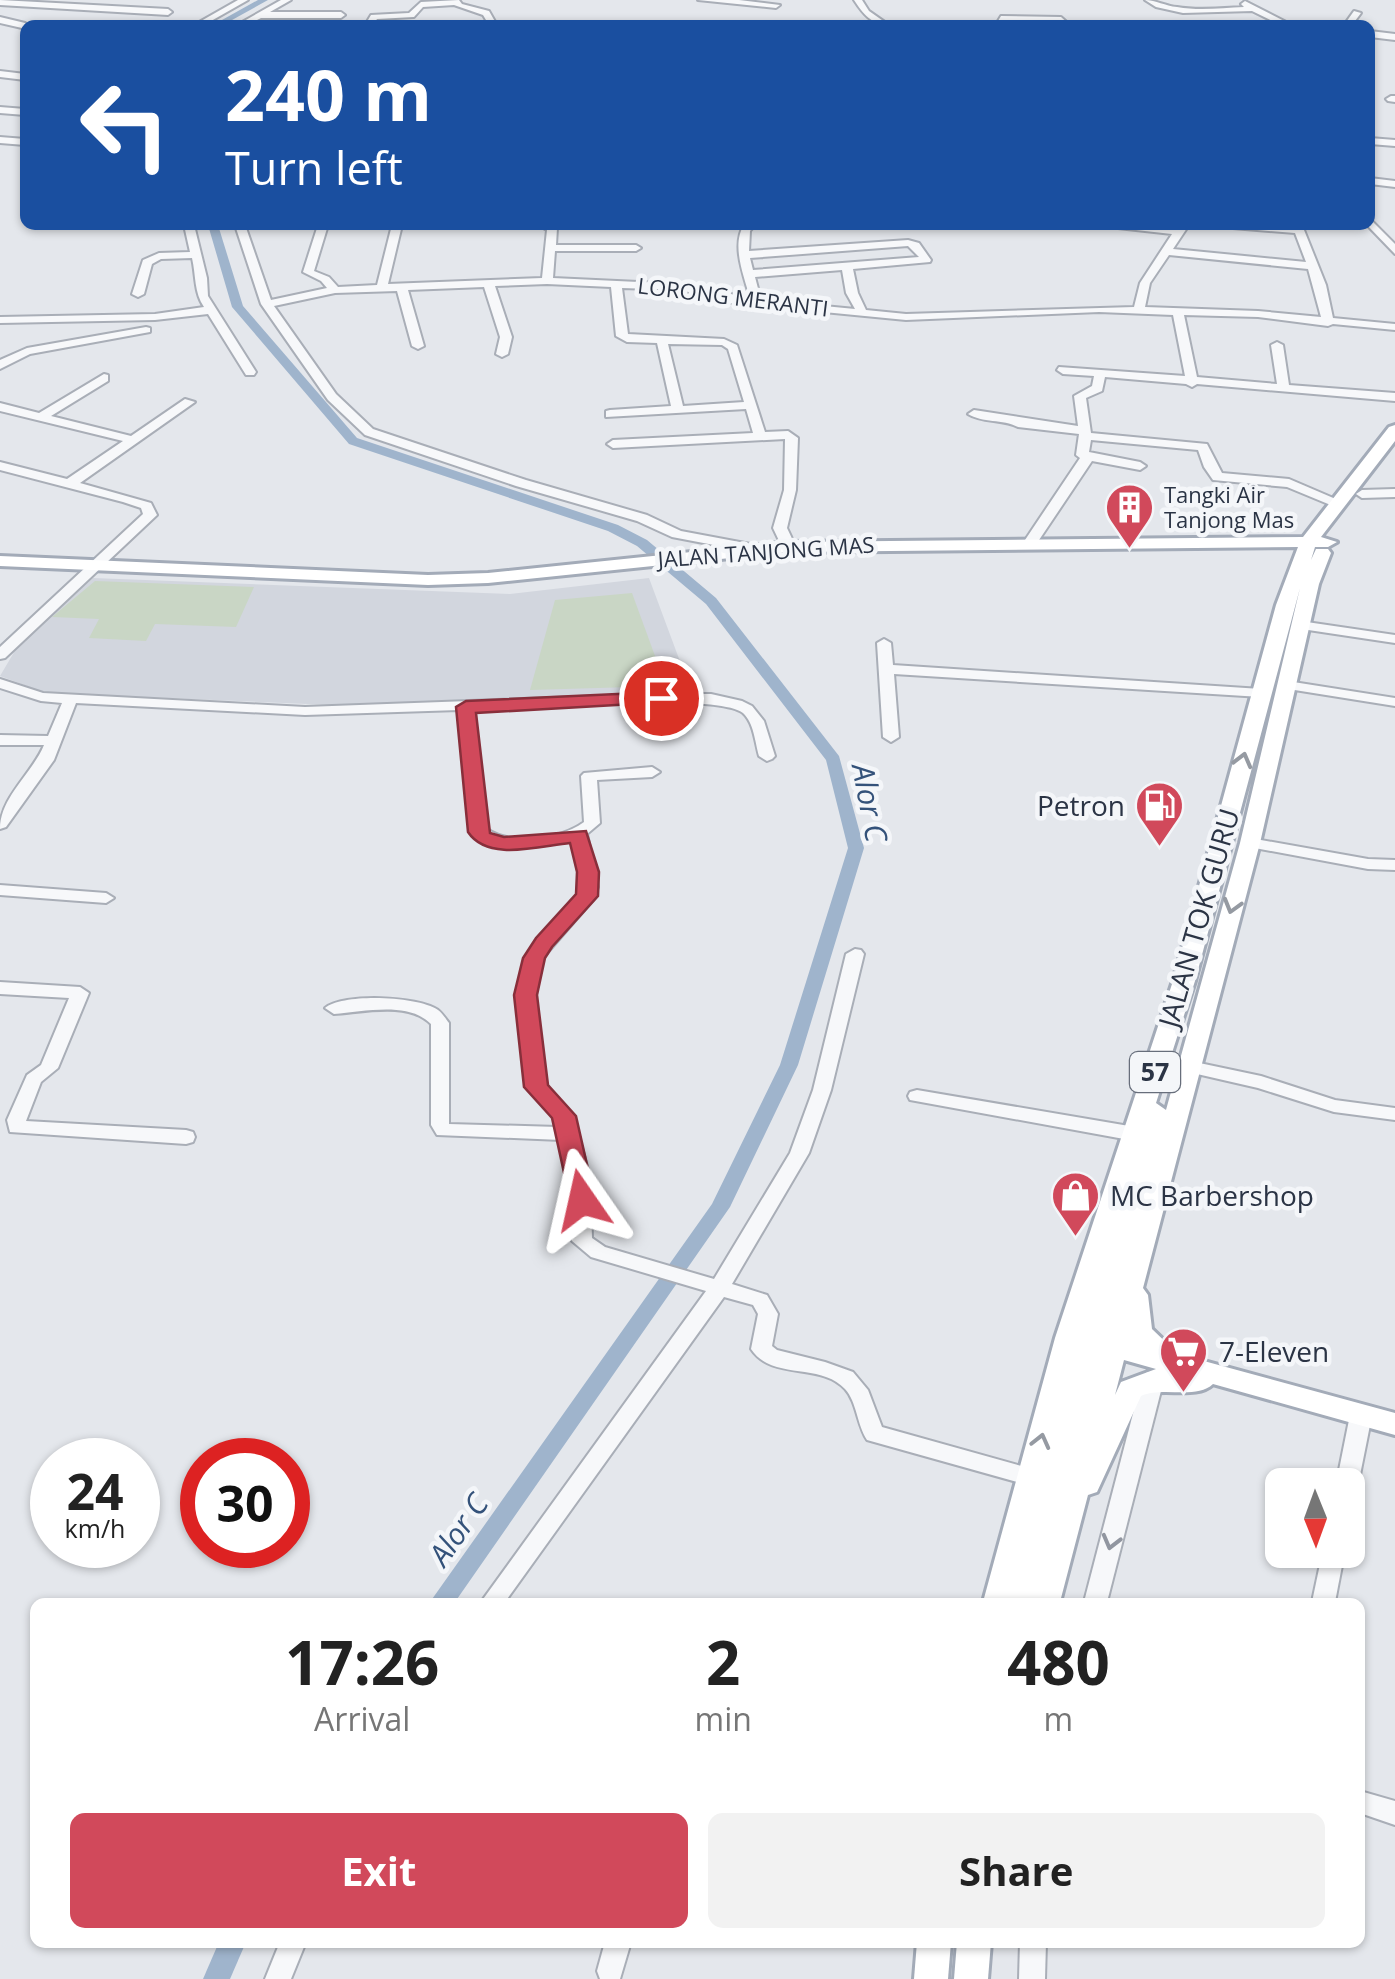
<!DOCTYPE html>
<style>
:root{--surface:#fff;--page:#f2f2f2;--text:#222;--muted:#767676;--accent:#d1495b}
body{margin:0;font-family:"Open Sans",sans-serif;background:var(--page);color:var(--text);height:100vh;display:flex;flex-direction:column;font-size:38px;white-space:nowrap}
*{box-sizing:border-box;margin:0}
p{font-size:32px;color:var(--muted)}
.icon{flex:none;width:55px;height:55px;fill:none;stroke:currentColor;stroke-width:2;stroke-linecap:round;stroke-linejoin:round}
.map{position:relative;flex:1;overflow:hidden}
.drawer{position:absolute;left:30px;top:1598px;width:1335px;height:350px;display:flex;flex-direction:column;background:var(--surface);border-radius:15px;box-shadow:0 2px 8px #0004}
.drawer>*{flex:none}
.top-card{position:absolute;left:20px;top:20px;width:1355px;height:210px;border-radius:15px;box-shadow:0 2px 8px #0004;background:#1a4fa0;color:#fff;overflow:hidden}
.needle{width:65px;rotate:179deg}
.controls{position:absolute;left:1265px;top:1468px;display:grid;gap:20px}
.controls a{display:grid;place-items:center;width:100px;height:100px;border-radius:15px;background:var(--surface);box-shadow:0 2px 8px #0004;font-size:50px}
.speed{position:absolute;left:30px;top:1438px;display:flex;gap:20px;font-size:50px;font-weight:700;text-align:center}
.speed>*{display:grid;place-content:center;width:130px;height:130px;border-radius:50%;background:var(--surface);box-shadow:0 2px 8px #0004;line-height:1}
.speed small{font-size:25px;font-weight:400}
.speed .limit{border:15px solid #d22;background:#fff;color:#111}
.pin{position:absolute;display:grid;place-items:center;width:85px;height:85px;color:#fff;margin:-42px;border:5px solid #fff;border-radius:50%;box-shadow:0 2px 10px #0007}
.me{position:absolute;width:110px;margin:-55px;rotate:349deg;stroke-linejoin:round;filter:drop-shadow(0 0 8px #0008)}
.turn{display:flex;align-items:center;gap:35px;height:210px;padding:0 40px;font-size:45px}
.turn .icon{width:130px;height:130px;stroke-width:2.5}
.turn b{display:block;font-size:70px;line-height:85px}
.eta{display:flex;justify-content:space-evenly;align-items:center;height:170px;text-align:center}
.eta b{font-size:60px;font-weight:700;line-height:70px}
.action{display:flex;gap:20px;margin-top:auto;padding:20px 40px}
.action a{flex:1;height:115px;border-radius:15px;background:var(--accent);color:#fff;font-size:40px;font-weight:700;line-height:115px;text-align:center}
.action a+a{background:var(--page);color:var(--text)}
.map>svg:first-child{display:block}
</style>
<div class="map">
<svg width="1395" height="1979" viewBox="0 0 1395 1979">
<rect width="100%" height="100%" fill="#e4e7ec"/>
<path fill="#d2d6de" d="M 93,578 L 510,594 L 649,578 L 691,691 L 331,705 L 46,693 L 0,676 L 16,649 Z"/>
<g fill="#c9d6c5">
<path d="M 95,581 L 254,587 L 236,627 L 155,624 L 146,641 L 89,638 L 99,619 L 52,617 Z"/>
<path d="M 632,593 L 666,686 L 530,690 L 555,600 Z"/>
</g>
<g fill="none" stroke-linecap="round" stroke-linejoin="round">
<g fill="#9fb4cc" fill-rule="evenodd">
<path d="M 258,0 L 268,0 L 223,25 L 213,25 Z"/>
<path d="M 208,225 L 218,225 L 243,306 L 357,438 L 618,525 L 647,540 L 716,598 L 839,756 L 864,848 L 798,1065 L 730,1207 L 455,1602 L 430,1602 L 712,1204 L 780,1065 L 848,848 L 826,760 L 706,604 L 637,546 L 608,531 L 349,444 L 232,307 Z"/>
<path d="M 219,1942 L 246,1942 L 230,1979 L 203,1979 Z"/>
</g>
<defs>
<g id="minor">
<path d="M 0,0 L 168,9 L 172,12 L 168,15 L 0,5 Z"/>
<path d="M 238,0 L 248,0 L 204,25 L 194,25 Z"/>
<path d="M 281,0 L 291,0 L 270,12 L 341,12 L 345,15 L 341,18 L 261,18 L 247,25 L 237,25 Z"/>
<path d="M 459,0 L 462,4 L 489,11 L 497,25 L 489,25 L 483,15 L 454,5 L 423,7 L 414,17 L 377,19 L 373,25 L 365,25 L 371,15 L 409,13 L 421,2 Z"/>
<path d="M 698,0 L 739,0 L 780,5 L 776,8 Z"/>
<path d="M 854,0 L 862,0 L 869,11 L 889,25 C 872,25 863,14 854,0 Z"/>
<path d="M 1145,0 C 1156,0 1165,6 1177,7 C 1199,11 1222,8 1244,7 L 1241,4 L 1245,1 L 1292,25 L 1281,25 L 1252,11 L 1183,13 L 1156,7 Z"/>
<path d="M 1354,11 L 1361,13 L 1352,25 L 1344,25 Z"/>
<path d="M 1001,16 L 1061,17 L 1070,25 L 998,21 Z"/>
<path d="M 0,17 L 25,23 L 26,25 L 22,28 L 0,23 Z"/>
<path d="M 1370,31 L 1395,34 L 1395,40 L 1370,37 Z"/>
<path d="M 0,71 L 25,74 L 25,80 L 0,77 Z"/>
<path d="M 1391,96 L 1395,96 L 1395,102 L 1388,101 L 1386,99 Z"/>
<path d="M 0,107 L 25,109 L 25,115 L 0,113 Z"/>
<path d="M 0,137 L 25,139 L 25,145 L 0,143 Z"/>
<path d="M 1370,138 L 1395,140 L 1395,146 L 1370,144 Z"/>
<path d="M 1370,178 L 1395,181 L 1395,187 L 1370,184 Z"/>
<path d="M 1370,219 L 1395,244 L 1395,254 L 1367,225 L 1370,225 Z"/>
<path d="M 184,225 L 194,225 L 207,278 L 208,296 L 256,372 L 254,375 L 246,375 L 208,314 L 155,320 L 0,323 L 0,317 L 155,314 L 204,307 C 194,293 196,275 192,258 L 161,259 L 152,264 L 144,294 L 138,297 L 132,294 L 143,260 L 159,253 L 190,252 Z"/>
<path d="M 235,225 L 245,225 L 271,300 L 327,288 L 321,281 L 303,272 L 318,225 L 328,225 L 314,271 L 329,277 L 338,287 L 377,285 L 392,225 L 402,225 L 388,284 L 542,278 L 547,230 L 538,225 L 553,225 L 557,228 L 556,245 L 636,245 L 641,248 L 636,251 L 555,251 L 553,278 L 681,284 L 750,298 C 744,276 731,245 744,225 L 755,225 L 750,231 L 749,251 L 908,240 L 919,243 L 931,260 L 930,262 L 853,269 L 858,293 L 866,310 L 906,314 L 1134,307 L 1140,283 L 1172,234 L 1118,228 L 1113,225 L 1176,229 L 1179,225 L 1189,225 L 1173,249 L 1306,262 L 1295,233 L 1233,228 L 1228,225 L 1302,225 L 1326,285 L 1333,318 L 1395,324 L 1395,330 L 1333,324 L 1328,326 L 1258,317 L 1184,315 L 1197,377 L 1277,384 L 1271,345 L 1277,342 L 1283,345 L 1289,385 L 1395,393 L 1395,401 L 1197,384 L 1192,387 L 1186,384 L 1105,377 L 1102,391 L 1086,398 L 1091,433 L 1207,444 L 1222,473 L 1289,479 L 1345,503 L 1343,506 L 1333,506 L 1287,487 L 1213,480 L 1204,467 L 1198,450 L 1091,440 L 1089,452 L 1140,462 L 1146,466 L 1140,470 L 1092,461 L 1037,543 L 1032,544 L 1025,540 L 1080,458 L 1076,455 L 1079,434 L 1018,427 C 1003,419 982,423 968,414 L 974,410 L 1078,426 L 1074,396 L 1092,386 L 1094,376 L 1063,374 L 1057,370 L 1059,367 L 1185,376 L 1173,315 L 1099,312 L 906,320 L 731,303 L 681,290 L 622,288 L 628,334 L 724,339 L 737,345 L 765,432 L 788,431 L 798,438 L 796,490 L 787,528 L 796,547 L 789,551 L 782,547 L 773,528 L 784,490 L 785,439 L 613,448 L 607,444 L 613,440 L 753,433 L 746,409 L 606,417 L 606,411 L 610,410 L 671,406 L 657,343 L 627,342 L 616,336 L 611,287 L 547,284 L 495,286 L 512,337 L 508,354 L 502,357 L 496,354 L 500,337 L 484,287 L 408,290 L 424,346 L 418,349 L 412,346 L 397,291 L 335,293 L 274,306 L 336,394 L 373,429 L 526,480 L 647,515 L 681,531 L 761,546 L 761,552 L 756,553 L 672,537 L 637,521 L 516,486 L 365,435 L 328,400 L 261,304 ZM 908,246 L 919,257 L 753,270 L 750,258 ZM 1169,255 L 1308,269 L 1321,317 L 1258,311 L 1145,307 L 1150,283 ZM 842,270 L 846,293 L 855,309 L 761,300 L 755,277 ZM 668,344 L 722,345 L 728,349 L 744,402 L 683,406 Z"/>
<path d="M 146,327 L 150,328 L 150,332 L 30,354 L 0,369 L 0,360 L 27,348 Z"/>
<path d="M 104,374 L 108,375 L 108,381 L 51,416 L 131,436 L 185,399 L 195,402 L 80,483 L 151,503 L 157,515 L 5,658 L 0,659 L 0,647 L 143,514 L 141,508 L 123,502 L 0,470 L 0,462 L 67,479 L 123,441 L 0,411 L 0,403 L 39,413 Z"/>
<path d="M 1395,489 L 1395,497 L 1362,498 L 1356,494 L 1362,490 Z"/>
<path d="M 1300,621 L 1395,635 L 1395,643 L 1295,628 L 1293,625 Z"/>
<path d="M 884,639 L 891,643 L 893,665 L 1261,689 L 1268,693 L 1261,697 L 894,674 L 899,737 L 891,742 L 883,737 L 877,643 Z"/>
<path d="M 0,679 L 43,693 L 305,707 L 661,694 L 711,694 L 742,701 L 752,706 L 764,721 L 775,756 L 772,759 L 767,761 L 759,756 C 755,742 754,723 743,713 C 717,692 518,708 474,709 L 487,829 C 511,846 561,839 584,822 L 581,776 L 584,773 L 652,767 L 660,772 L 652,777 L 597,780 L 600,823 L 587,834 L 598,887 L 593,900 L 542,959 L 535,995 L 545,1085 L 573,1116 L 590,1177 L 592,1238 L 605,1247 L 714,1279 L 790,1153 L 813,1090 L 846,954 L 855,949 L 861,950 L 864,954 L 831,1090 L 809,1153 L 732,1284 L 767,1295 L 778,1314 L 772,1346 L 777,1350 L 825,1362 L 853,1372 L 868,1390 L 882,1427 L 1039,1471 L 1042,1477 L 1039,1483 L 1031,1486 L 867,1440 C 857,1425 857,1402 845,1389 C 821,1362 772,1381 751,1349 L 758,1314 L 753,1305 L 724,1297 L 505,1602 L 481,1602 L 706,1291 L 591,1257 L 572,1241 L 570,1177 L 561,1140 L 437,1135 L 431,1125 L 431,1024 C 408,1001 364,1012 334,1014 L 325,1008 C 343,993 418,996 438,1010 C 442,1013 446,1019 449,1023 L 449,1124 L 558,1127 L 555,1118 L 527,1087 L 517,995 L 525,958 L 579,895 L 582,887 L 572,840 C 541,847 501,854 473,834 L 459,710 L 305,715 L 76,703 L 54,760 L 6,827 L 0,829 C 0,797 32,774 44,745 L 0,745 L 0,735 L 48,736 L 62,703 L 41,701 L 0,688 Z"/>
<path d="M 1287,681 L 1395,698 L 1395,706 L 1282,688 L 1282,682 Z"/>
<path d="M 1250,838 L 1368,859 L 1395,860 L 1395,870 L 1368,869 L 1244,846 L 1242,843 Z"/>
<path d="M 0,885 L 106,893 L 114,898 L 106,903 L 0,895 Z"/>
<path d="M 0,982 L 80,987 L 89,993 L 58,1068 L 41,1082 L 26,1121 L 186,1130 L 193,1132 L 195,1137 L 193,1142 L 186,1144 L 10,1132 L 7,1120 L 27,1075 L 41,1065 L 69,998 L 0,994 Z"/>
<path d="M 1190,1061 L 1261,1076 L 1335,1100 L 1395,1108 L 1395,1120 L 1334,1112 L 1258,1088 L 1184,1071 L 1181,1067 Z"/>
<path d="M 917,1090 L 1135,1127 L 1142,1129 L 1144,1134 L 1142,1139 L 1135,1141 L 910,1100 L 908,1096 L 910,1092 Z"/>
<path d="M 1153,1371 L 1160,1373 L 1164,1379 L 1107,1602 L 1084,1602 L 1142,1379 L 1146,1373 Z"/>
<path d="M 1361,1407 L 1369,1409 L 1372,1415 L 1358,1485 L 1355,1491 L 1348,1494 L 1348,1485 L 1336,1485 L 1350,1415 L 1353,1409 Z"/>
<path d="M 1323,1550 L 1345,1550 L 1335,1602 L 1312,1602 Z"/>
<path d="M 1360,1791 L 1395,1801 L 1395,1825 L 1360,1813 Z"/>
<path d="M 280,1942 L 306,1942 L 291,1979 L 265,1979 Z"/>
<path d="M 605,1942 L 631,1942 L 620,1979 L 600,1979 L 597,1971 Z"/>
<path d="M 1020,1942 L 1046,1942 L 1045,1979 L 1019,1979 Z"/>
</g>
<g id="major">
<path d="M 1395,425 L 1395,441 L 1321,537 L 1337,542 L 1328,547 L 1315,547 L 1311,560 L 1316,549 L 1328,549 L 1331,553 L 1319,584 L 1260,843 L 1143,1288 L 1148,1295 L 1152,1329 L 1178,1354 L 1395,1413 L 1395,1435 L 1213,1384 C 1196,1400 1163,1386 1141,1396 L 1097,1492 L 1088,1495 L 1060,1602 L 983,1602 L 1055,1338 L 1173,981 L 1276,605 L 1298,547 L 789,552 L 488,583 L 428,585 L 0,566 L 0,556 L 428,575 L 488,573 L 789,542 L 1303,537 L 1389,427 ZM 1300,588 L 1240,843 L 1166,1110 L 1156,1103 L 1195,981 ZM 1124,1360 L 1156,1369 L 1121,1382 L 1115,1395 Z"/>
<path d="M 917,1942 L 951,1942 L 948,1979 L 914,1979 Z"/>
<path d="M 957,1942 L 991,1942 L 988,1979 L 954,1979 Z"/>
</g>
</defs>
<use href="#minor" stroke="#a9aeb7" stroke-width="4"/>
<use href="#major" stroke="#a3abb8" stroke-width="6"/>
<use href="#minor" fill="#f7f8fa" fill-rule="evenodd"/>
<use href="#major" fill="#fff" fill-rule="evenodd"/>
</g>
<defs><path id="oneway-chevron" d="M-2-3.5L2.5 0L-2 3.5" fill="none" stroke-width="1.6" stroke-linecap="round" stroke-linejoin="round" transform="scale(2.5)"/></defs>
<g stroke="#959aa2">
<use href="#oneway-chevron" transform="translate(1243 760) rotate(-75)"/>
<use href="#oneway-chevron" transform="translate(1232 906) rotate(106)"/>
<use href="#oneway-chevron" transform="translate(1041 1441) rotate(-76)"/>
</g>
<use stroke="#9196a0" href="#oneway-chevron" transform="translate(1111 1542) rotate(105)"/>
<path fill="#d1495b" stroke="#882f3b" stroke-width="2.5" d="M 661,692 L 671,698 L 668,702 L 476,713 L 490,833 L 504,837 L 586,831 L 599,872 L 598,896 L 552,947 L 545,958 L 537,995 L 548,1085 L 576,1116 L 595,1200 L 591,1207 L 573,1207 L 570,1200 L 552,1118 L 524,1087 L 514,995 L 523,958 L 536,938 L 576,894 L 577,872 L 570,843 C 539,846 488,862 468,832 L 456,707 L 466,701 Z"/>
<defs>
<symbol id="building-pin" viewBox="-11 -11 22 30"><path d="M0 17L-7.5 6A9.5 9.5 0 1 1 7.5 6Z" fill="#d1495b" stroke="#f4f6f9"/><path d="M-4-6H4V6H1V3H-1V6H-4ZM-2.5-4.3h1.7v1.8h-1.7ZM.8-4.3h1.7v1.8H.8ZM-2.5-1h1.7V.8h-1.7ZM.8-1h1.7V.8H.8Z" fill="#fff"/></symbol>
<symbol id="fuel-pin" viewBox="-11 -11 22 30"><path d="M0 17L-7.5 6A9.5 9.5 0 1 1 7.5 6Z" fill="#d1495b" stroke="#f4f6f9"/><path d="M-5.5-6h7V0h2V4h1.3V-2.5L3-4.5l.8-.8L6-3V5H2.5V1h-1V6h-7ZM-4.2-4.7v3.2H.2V-4.7Z" fill="#fff"/></symbol>
<symbol id="shop-pin" viewBox="-11 -11 22 30"><path d="M0 17L-7.5 6A9.5 9.5 0 1 1 7.5 6Z" fill="#d1495b" stroke="#f4f6f9"/><path d="M-5-2.5h2.3a2.7 3.5 0 0 1 5.4 0H5L5.5 6h-11ZM-1.5-2.5h3a1.5 2.3 0 0 0-3 0Z" fill="#fff"/></symbol>
<symbol id="supermarket-pin" viewBox="-11 -11 22 30"><path d="M0 17L-7.5 6A9.5 9.5 0 1 1 7.5 6Z" fill="#d1495b" stroke="#f4f6f9"/><path d="M-6-5.5h2.5l.6 2H6L4.5 2H-2.5L-4.4-4H-6ZM-1.5 3.2a1.3 1.3 0 1 0 .1 0ZM3 3.2a1.3 1.3 0 1 0 .1 0Z" fill="#fff"/></symbol>
</defs>
<g fill-rule="evenodd">
<use href="#building-pin" x="1102" y="480" width="55" height="75"/>
<use href="#fuel-pin" x="1132" y="778" width="55" height="75"/>
<use href="#shop-pin" x="1048" y="1168" width="55" height="75"/>
<use href="#supermarket-pin" x="1156" y="1324" width="55" height="75"/>
</g>
<g text-anchor="middle" stroke-width="9" stroke-linejoin="round" paint-order="stroke">
<g font-size="22" fill="#2b3445" stroke="#f4f6f9">
<text transform="translate(733 297) rotate(7)" y="8">LORONG MERANTI</text>
<text transform="translate(766 552) rotate(-4)" y="8">JALAN TANJONG MAS</text>
</g>
<g font-size="22" fill="#2b3445" stroke="#f4f6f9" text-anchor="start">
<text x="1164" y="503">Tangki Air<tspan x="1164" dy="25">Tanjong Mas</tspan></text>
</g>
<rect fill="#f4f6f9" stroke="#676e7b" stroke-width="2.5" x="1130" y="1052" width="50" height="40" rx="8"/>
<g font-size="25" font-weight="bold" fill="#2b3445">
<text x="1155" y="1081">57</text>
</g>
<g font-size="28" fill="#2b3445" stroke="#f4f6f9" text-anchor="start">
<text x="1125" y="816" text-anchor="end">Petron</text>
<text x="1110" y="1206">MC Barbershop</text>
<text x="1219" y="1362">7-Eleven</text>
</g>
<g font-size="28" fill="#2b3445" stroke="#f4f6f9">
<text transform="translate(1199 918) rotate(-74)" y="10">JALAN TOK GURU</text>
</g>
<g font-size="30" font-style="italic" fill="#34527a" stroke="#f4f6f9">
<text transform="translate(869 803) rotate(79)" y="10">Alor C</text>
<text transform="translate(459 1530) rotate(-55)" y="10">Alor C</text>
</g>
</g>
</svg>
<div class="controls">
<a><svg class="needle" viewBox="-14 -14 28 28"><path d="M0-13l5 13h-10z" fill="#e53935"/><path d="M0 13l5-13h-10z" fill="#767676"/></svg></a>
</div>
<div class="speed"><div>24<small>km/h</small></div><div class="limit">30</div></div>
<div class="pin" style="left:661px;top:698px;background:#d93025"><svg class="icon" aria-label="arrive" viewBox="0 0 24 24"><path d="M6 21V4h12l-3 4 3 4H6"/></svg></div>
<svg class="me" style="left:582px;top:1200px" viewBox="-20 -20 40 40"><path d="M0-17L14 15 0 8-14 15z" fill="#d1495b" stroke="#fff" stroke-width="4"/></svg>
<div class="top-card">
<div class="turn"><svg class="icon" aria-label="left" viewBox="0 0 24 24"><path d="M17 20v-9H6M10 6l-5 5 5 5"/></svg><div><b>240 m</b>Turn left</div></div>
</div>
<section class="drawer">
<div class="eta">
<div><b>17:26</b><p>Arrival</p></div>
<div><b>2</b><p>min</p></div>
<div><b>480</b><p>m</p></div>
</div>
<div class="action"><a>Exit</a><a>Share</a></div>
</section>
</div>
